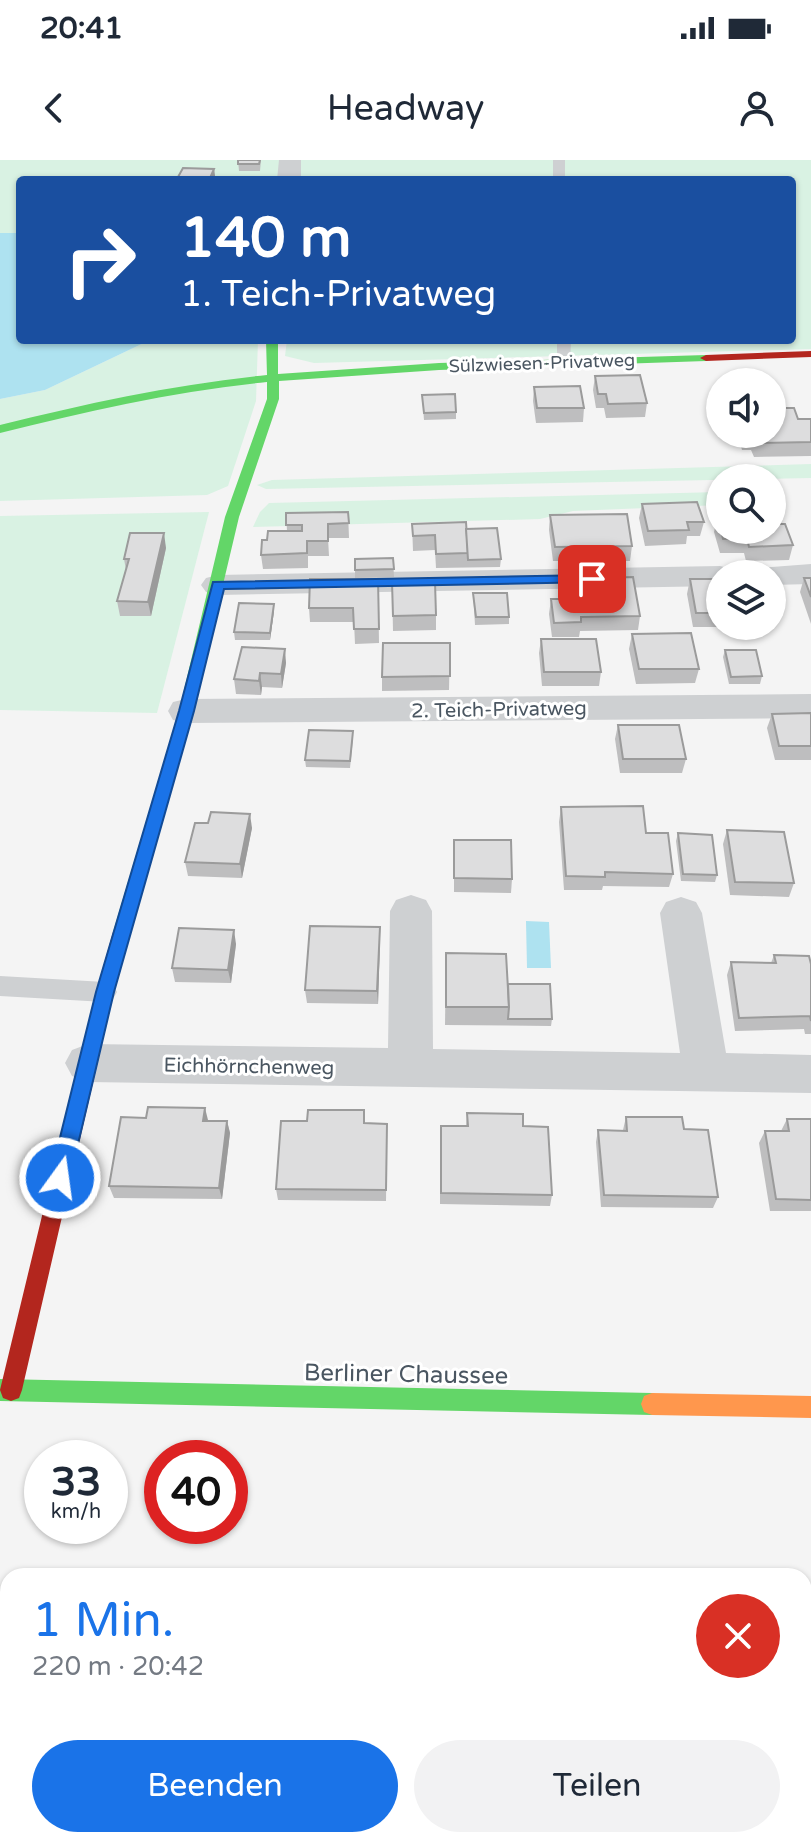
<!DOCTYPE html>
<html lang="de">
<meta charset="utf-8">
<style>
:root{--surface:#fff;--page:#f2f2f3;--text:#1f2937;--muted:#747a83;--accent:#1a73e8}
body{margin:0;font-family:"Varela Round",sans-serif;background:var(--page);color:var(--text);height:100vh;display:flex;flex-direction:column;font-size:30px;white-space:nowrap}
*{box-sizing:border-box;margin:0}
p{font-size:26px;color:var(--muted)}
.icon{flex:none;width:44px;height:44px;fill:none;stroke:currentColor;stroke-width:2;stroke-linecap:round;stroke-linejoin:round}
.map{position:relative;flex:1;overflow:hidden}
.drawer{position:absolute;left:0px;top:1408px;width:812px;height:280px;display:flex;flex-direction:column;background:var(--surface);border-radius:24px 24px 0 0;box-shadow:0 2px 6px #0004}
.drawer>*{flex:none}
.banner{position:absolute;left:16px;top:16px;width:780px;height:168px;border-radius:8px;box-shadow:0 2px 6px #0004;background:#1a4fa0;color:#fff;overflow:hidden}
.buttons{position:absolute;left:706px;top:208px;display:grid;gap:16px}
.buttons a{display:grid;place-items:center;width:80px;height:80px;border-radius:50%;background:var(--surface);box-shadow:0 2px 6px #0004;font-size:40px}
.speed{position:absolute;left:24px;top:1280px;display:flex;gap:16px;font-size:40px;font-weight:700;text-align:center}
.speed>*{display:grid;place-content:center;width:104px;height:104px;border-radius:50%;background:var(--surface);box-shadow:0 2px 6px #0004;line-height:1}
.speed small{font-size:20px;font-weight:400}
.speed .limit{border:12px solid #d22;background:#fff;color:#111}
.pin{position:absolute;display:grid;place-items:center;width:68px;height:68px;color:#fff;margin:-34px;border-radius:16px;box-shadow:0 4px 12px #0006}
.me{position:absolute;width:88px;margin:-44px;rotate:14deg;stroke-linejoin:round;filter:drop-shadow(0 0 6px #0008)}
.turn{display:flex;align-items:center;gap:28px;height:168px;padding:0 32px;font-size:36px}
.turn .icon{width:104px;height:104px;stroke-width:2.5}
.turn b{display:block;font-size:56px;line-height:68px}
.round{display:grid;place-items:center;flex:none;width:84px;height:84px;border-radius:42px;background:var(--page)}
.head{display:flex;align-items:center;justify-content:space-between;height:136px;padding:0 32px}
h1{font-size:48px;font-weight:600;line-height:60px;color:var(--accent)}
.primary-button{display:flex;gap:16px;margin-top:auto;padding:16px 32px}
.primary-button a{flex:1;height:92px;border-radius:48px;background:var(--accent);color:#fff;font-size:32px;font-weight:600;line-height:92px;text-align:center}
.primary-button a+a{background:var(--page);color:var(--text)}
.status{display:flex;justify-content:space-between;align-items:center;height:56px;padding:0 40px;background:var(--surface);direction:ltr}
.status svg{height:22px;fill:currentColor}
header{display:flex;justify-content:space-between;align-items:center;height:104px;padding:0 32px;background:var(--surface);font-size:36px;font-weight:600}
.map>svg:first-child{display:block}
</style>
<div class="status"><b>20:41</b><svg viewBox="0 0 49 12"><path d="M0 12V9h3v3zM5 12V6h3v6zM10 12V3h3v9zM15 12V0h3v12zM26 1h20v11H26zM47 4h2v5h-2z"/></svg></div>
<header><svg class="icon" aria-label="back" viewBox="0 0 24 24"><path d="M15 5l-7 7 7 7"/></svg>Headway<svg class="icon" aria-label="person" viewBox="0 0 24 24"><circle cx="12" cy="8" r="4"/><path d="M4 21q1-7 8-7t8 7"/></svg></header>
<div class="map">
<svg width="811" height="1688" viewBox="0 0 811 1688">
<rect width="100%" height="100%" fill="#f4f4f4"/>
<g fill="#d9f2e3">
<path d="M 0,0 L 811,0 L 811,189 L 314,203 L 285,196 L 287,180 L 792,180 L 792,20 L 20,20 L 20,73 L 0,73 Z"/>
<path d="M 150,180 L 258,180 L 256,241 L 228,326 L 207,335 L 0,341 L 0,239 L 45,230 Z"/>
<path d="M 811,304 L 811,318 L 266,329 L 257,325 L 272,320 Z"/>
<path d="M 720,332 L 720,345 L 573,351 L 540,359 L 253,367 L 260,352 L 269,343 Z"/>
<path d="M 209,352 L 157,553 L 0,550 L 0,356 Z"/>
<path d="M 804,1548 L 811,1548 L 811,1688 L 23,1688 L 25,1680 L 804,1680 Z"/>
</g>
<g fill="#aee2f0">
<path d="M 0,73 L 20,73 L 20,180 L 150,180 L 45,230 L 0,239 Z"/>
<path d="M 526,761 L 549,762 L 551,808 L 527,808 Z"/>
</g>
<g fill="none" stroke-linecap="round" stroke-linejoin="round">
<g fill="#ced0d2" fill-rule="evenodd">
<rect x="553" y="0" width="12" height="20"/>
<path d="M 557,180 L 571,180 L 570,205 L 565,207 L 557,202 Z"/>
<path d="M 0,816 L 105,822 L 113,825 L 117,832 L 113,839 L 105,842 L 0,836 Z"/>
</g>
<g fill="#ced0d2" fill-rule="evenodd">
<path d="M 279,0 L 301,0 L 301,20 L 277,20 Z"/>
<path d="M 811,404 L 811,424 L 772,425 L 772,414 L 756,414 L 760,408 Z"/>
<path d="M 720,406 L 732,409 L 735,414 L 720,414 L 720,426 L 218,435 L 206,432 L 201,425 L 206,418 L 218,415 Z"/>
<path d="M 811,534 L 811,558 L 186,563 L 173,560 L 168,551 L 173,542 L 186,539 Z"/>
<path d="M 411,735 L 426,740 L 432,751 L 433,889 L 680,893 L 660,753 L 666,742 L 681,737 L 696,742 L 702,753 L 726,893 L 811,895 L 811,933 L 88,922 L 72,916 L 65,903 L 72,890 L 88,884 L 388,888 L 390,751 L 396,740 Z"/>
</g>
<g fill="#63d668" fill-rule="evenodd">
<path d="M 266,180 L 278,180 L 278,214 L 439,203 L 706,195 L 712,198 L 706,201 L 439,210 L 279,221 L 279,239 L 239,357 L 193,551 L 131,772 L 122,779 L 113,772 L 179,551 L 225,357 L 267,239 L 267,222 C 176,231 88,251 0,273 L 0,265 C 88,243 176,224 267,215 Z"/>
<path d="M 0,1219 L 652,1233 L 660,1236 L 663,1244 L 660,1252 L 652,1255 L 0,1241 Z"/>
</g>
<path fill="#ff974d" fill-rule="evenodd" d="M 652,1233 L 811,1236 L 811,1258 L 652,1255 L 644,1252 L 641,1244 L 644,1236 Z"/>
<g fill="#b3261e" fill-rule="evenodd">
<path d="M 811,191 L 811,197 L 706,201 L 700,198 L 706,195 Z"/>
<path d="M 122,765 L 131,772 L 114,832 L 22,1230 L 19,1238 L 11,1241 L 3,1238 L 0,1230 L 96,832 L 113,772 Z"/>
</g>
</g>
<g fill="#bebebf">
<path d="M 238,0 L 261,0 L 260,11 L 239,11 Z"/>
<path d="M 214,9 L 215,16 L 213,20 L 179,20 L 178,17 Z"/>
<path d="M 595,216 L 647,243 L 645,257 L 606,258 L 604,248 L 596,248 L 593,230 Z"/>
<path d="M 534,227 L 584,248 L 583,262 L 536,263 L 533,241 Z"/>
<path d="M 422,235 L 456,252 L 456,259 L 424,260 Z"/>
<path d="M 798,259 L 811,259 L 811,296 L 754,297 L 751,290 L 742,290 L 740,283 L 742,274 L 772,274 Z"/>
<path d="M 642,344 L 704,362 L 700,376 L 687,376 L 686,384 L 645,386 L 639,358 Z"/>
<path d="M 348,352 L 349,378 L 328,378 L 329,396 L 308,396 L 308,408 L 263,409 L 261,395 L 267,380 L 287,371 L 286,353 Z"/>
<path d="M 550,355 L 632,386 L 630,401 L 553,401 L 549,370 Z"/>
<path d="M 717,358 L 720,358 L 720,370 L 772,370 L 793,385 L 789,400 L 746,401 L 744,393 L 720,393 L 714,372 Z"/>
<path d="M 412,364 L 466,369 L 501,399 L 500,407 L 436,408 L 435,390 L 413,391 Z"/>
<path d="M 166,388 L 151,456 L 120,456 L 117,441 L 126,410 L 124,399 Z"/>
<path d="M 393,398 L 394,417 L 355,418 L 355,410 Z"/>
<path d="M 804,418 L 811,418 L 811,464 L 800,432 Z"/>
<path d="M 378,419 L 379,483 L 355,484 L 354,462 L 310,462 L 309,448 Z"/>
<path d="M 563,419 L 640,456 L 638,470 L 580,471 L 579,477 L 552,477 L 549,454 L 551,439 L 562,439 L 561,433 Z"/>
<path d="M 690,419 L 720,419 L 720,466 L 751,467 L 693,467 L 687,434 Z"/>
<path d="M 392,422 L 436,455 L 436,470 L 393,471 Z"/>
<path d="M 473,433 L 509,457 L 509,464 L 475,465 Z"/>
<path d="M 274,451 L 270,480 L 235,480 L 234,472 Z"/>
<path d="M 632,474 L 699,509 L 695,523 L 636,524 L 629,489 Z"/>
<path d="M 541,479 L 601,512 L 599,526 L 542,526 L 539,493 Z"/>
<path d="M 450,483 L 449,530 L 382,531 L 382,517 Z"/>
<path d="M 725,490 L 762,516 L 760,524 L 729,524 L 723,497 Z"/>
<path d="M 286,503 L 282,528 L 262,527 L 261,535 L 236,534 L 234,519 Z"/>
<path d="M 811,553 L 811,600 L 775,600 L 767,568 L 772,554 Z"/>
<path d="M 618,565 L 686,599 L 682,613 L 620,613 L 615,579 Z"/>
<path d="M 353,579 L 350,608 L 306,607 L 305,600 Z"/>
<path d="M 561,647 L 646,673 L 673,714 L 669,727 L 603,726 L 602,730 L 564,730 L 559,662 Z"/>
<path d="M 252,668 L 242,718 L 188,716 L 185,702 Z"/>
<path d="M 727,670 L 794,723 L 789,737 L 730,735 L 723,684 Z"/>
<path d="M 678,673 L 717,715 L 715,722 L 681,721 L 676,681 Z"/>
<path d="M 454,680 L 512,719 L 511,733 L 454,732 Z"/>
<path d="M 380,781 L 378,844 L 307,843 L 305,830 Z"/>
<path d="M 236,784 L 231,823 L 175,822 L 172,808 Z"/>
<path d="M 446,793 L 508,824 L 552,859 L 551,866 L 445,865 Z"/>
<path d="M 774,795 L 811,804 L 811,874 L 805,874 L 804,869 L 735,871 L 727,815 L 731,802 L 771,803 Z"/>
<path d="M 467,953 L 523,966 L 552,1035 L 550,1046 L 440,1044 L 440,978 L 466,966 Z"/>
<path d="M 626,957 L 684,969 L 718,1037 L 713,1048 L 601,1047 L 596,982 L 598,970 L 623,970 Z"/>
<path d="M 787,959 L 811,959 L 811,1051 L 770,1051 L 759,983 L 765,971 L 781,971 Z"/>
<path d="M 208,961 L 227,961 L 230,973 L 222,1039 L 114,1038 L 109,1026 Z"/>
<path d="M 365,963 L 387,964 L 386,1041 L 278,1040 L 276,1029 Z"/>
</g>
<g fill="#9b9b9b">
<path d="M 214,9 L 215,16 L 213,20 L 210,20 Z"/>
<path d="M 164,373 L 166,388 L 151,456 L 148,442 Z"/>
<path d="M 274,444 L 274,451 L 270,480 L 270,473 Z"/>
<path d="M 285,489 L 286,503 L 282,528 L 281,514 Z"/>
<path d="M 260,513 L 262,527 L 261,535 L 259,521 Z"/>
<path d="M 250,654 L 252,668 L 242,718 L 240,704 Z"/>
<path d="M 380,767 L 380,781 L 378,844 L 377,831 Z"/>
<path d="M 234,770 L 236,784 L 231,823 L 228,810 Z"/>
<path d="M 205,948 L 208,960 L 206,973 L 203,961 Z"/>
<path d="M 227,961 L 230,973 L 222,1039 L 219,1028 Z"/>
</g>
<g fill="#ddddde" stroke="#9b9b9b" stroke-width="2">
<path d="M 238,0 L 260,0 L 259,4 L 238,4 Z"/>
<path d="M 183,8 L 214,9 L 210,18 L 178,17 Z"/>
<path d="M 640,215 L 647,243 L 608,244 L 606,234 L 598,234 L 595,216 Z"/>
<path d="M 580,226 L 584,248 L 537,248 L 534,227 Z"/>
<path d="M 455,234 L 456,252 L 424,253 L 422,235 Z"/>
<path d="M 772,248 L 794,248 L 798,259 L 811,259 L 811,282 L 757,283 L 755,276 L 745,276 L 745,274 L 772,274 Z"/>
<path d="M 697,342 L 704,362 L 687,362 L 689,370 L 648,371 L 642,344 Z"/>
<path d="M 348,352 L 349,363 L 328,364 L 328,381 L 307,381 L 307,393 L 261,395 L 262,380 L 267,380 L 268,371 L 302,371 L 302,365 L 286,365 L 286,353 Z"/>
<path d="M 627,354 L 632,386 L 555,387 L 550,355 Z"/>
<path d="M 466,362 L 468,393 L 436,394 L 435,375 L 413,376 L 412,364 Z"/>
<path d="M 772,364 L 785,364 L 793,385 L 749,387 L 747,378 L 723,379 L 721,370 L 772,370 Z"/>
<path d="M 497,368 L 501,399 L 468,400 L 466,369 Z"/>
<path d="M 130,373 L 164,373 L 148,442 L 117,441 L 129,399 L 124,399 Z"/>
<path d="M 393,398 L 394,409 L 355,410 L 355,399 Z"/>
<path d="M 633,417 L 640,456 L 581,457 L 581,462 L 554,463 L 551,439 L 566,439 L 563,419 Z"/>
<path d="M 804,418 L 811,418 L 811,437 Z"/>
<path d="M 310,419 L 378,419 L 379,469 L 354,469 L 353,448 L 309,448 Z"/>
<path d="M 690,419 L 720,419 L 720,453 L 696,453 Z"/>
<path d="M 392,422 L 435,422 L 436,455 L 393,456 Z"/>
<path d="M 473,433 L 507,433 L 509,457 L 476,457 Z"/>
<path d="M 239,443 L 274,444 L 270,473 L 234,472 Z"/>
<path d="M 691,473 L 699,509 L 639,509 L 632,474 Z"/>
<path d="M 541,479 L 596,479 L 601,512 L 544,512 Z"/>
<path d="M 383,483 L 450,483 L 450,516 L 382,517 Z"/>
<path d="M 242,487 L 285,489 L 281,514 L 260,513 L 259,521 L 234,519 Z"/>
<path d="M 725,490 L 756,490 L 762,516 L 731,517 Z"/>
<path d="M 811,553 L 811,586 L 779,586 L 772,554 Z"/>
<path d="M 618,565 L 679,565 L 686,599 L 623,599 Z"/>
<path d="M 309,570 L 353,571 L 350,601 L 305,600 Z"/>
<path d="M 643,646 L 646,673 L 668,673 L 673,714 L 605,712 L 605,717 L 566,716 L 561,647 Z"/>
<path d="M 211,652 L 250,654 L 240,704 L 185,702 L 195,663 L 208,663 Z"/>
<path d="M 727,670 L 784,672 L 794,723 L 735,722 Z"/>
<path d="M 678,673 L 712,675 L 717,715 L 683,714 Z"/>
<path d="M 454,680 L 511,680 L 512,719 L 454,718 Z"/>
<path d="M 310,766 L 380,767 L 377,831 L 305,830 Z"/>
<path d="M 179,768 L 234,770 L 228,810 L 172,808 Z"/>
<path d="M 446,793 L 506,794 L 509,847 L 446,847 Z"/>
<path d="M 774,795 L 809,796 L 811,804 L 811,861 L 810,856 L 739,858 L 731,802 L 776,803 Z"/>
<path d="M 508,824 L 550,824 L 552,859 L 508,859 L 509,847 Z"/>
<path d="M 148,947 L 205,948 L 203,961 L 227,961 L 219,1028 L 109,1026 L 121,957 L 146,958 Z"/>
<path d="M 308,950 L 364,950 L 364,963 L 387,964 L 386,1030 L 276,1029 L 281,961 L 307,961 Z"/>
<path d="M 467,953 L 523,954 L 523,966 L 548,967 L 552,1035 L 441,1033 L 441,966 L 468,966 Z"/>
<path d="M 626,957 L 682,957 L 684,969 L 708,970 L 718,1037 L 604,1035 L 598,970 L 627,971 Z"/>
<path d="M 787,959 L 811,959 L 811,1040 L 776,1039 L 765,971 L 789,971 Z"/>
</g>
<path fill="#1a73e8" stroke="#114b97" stroke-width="2" d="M 592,415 L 599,419 L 597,422 L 224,429 L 194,551 L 114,832 L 70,1018 L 67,1024 L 60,1027 L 53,1024 L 50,1018 L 96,832 L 179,551 L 213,422 Z"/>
<g text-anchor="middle" stroke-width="6" stroke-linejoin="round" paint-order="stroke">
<g font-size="18" fill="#4a5661" stroke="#fff">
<text transform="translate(542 203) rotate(-2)" y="6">Sülzwiesen-Privatweg</text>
</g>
<g font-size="20" fill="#4a5661" stroke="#fff">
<text transform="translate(499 549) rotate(-1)" y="7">2. Teich-Privatweg</text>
<text transform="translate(249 906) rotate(1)" y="7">Eichhörnchenweg</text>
</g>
<g font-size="24" fill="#4a5661" stroke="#fff">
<text transform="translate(406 1214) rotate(1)" y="8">Berliner Chaussee</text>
</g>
</g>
</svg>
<div class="buttons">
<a><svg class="icon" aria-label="sound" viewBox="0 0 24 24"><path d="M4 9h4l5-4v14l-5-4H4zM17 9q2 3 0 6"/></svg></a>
<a><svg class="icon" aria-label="search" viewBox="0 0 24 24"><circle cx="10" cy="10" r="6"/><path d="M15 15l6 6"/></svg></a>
<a><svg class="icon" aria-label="layers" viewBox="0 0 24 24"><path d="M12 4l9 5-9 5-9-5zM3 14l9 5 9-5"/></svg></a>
</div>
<div class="speed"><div>33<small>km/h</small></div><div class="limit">40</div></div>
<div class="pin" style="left:592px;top:419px;background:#d93025"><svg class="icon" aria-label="arrive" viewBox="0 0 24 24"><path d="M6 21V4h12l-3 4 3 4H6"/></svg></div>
<svg class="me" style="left:60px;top:1018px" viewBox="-20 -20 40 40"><circle r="17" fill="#1a73e8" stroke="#fff" stroke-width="3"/><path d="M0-11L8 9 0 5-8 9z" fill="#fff"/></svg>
<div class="banner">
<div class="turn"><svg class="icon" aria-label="right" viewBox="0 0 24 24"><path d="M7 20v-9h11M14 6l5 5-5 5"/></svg><div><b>140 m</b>1. Teich-Privatweg</div></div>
</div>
<section class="drawer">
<div class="head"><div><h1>1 Min.</h1><p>220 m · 20:42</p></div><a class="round" style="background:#d93025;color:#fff"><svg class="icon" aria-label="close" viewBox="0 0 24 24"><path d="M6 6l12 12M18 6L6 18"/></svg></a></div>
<div class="primary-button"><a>Beenden</a><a>Teilen</a></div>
</section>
</div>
